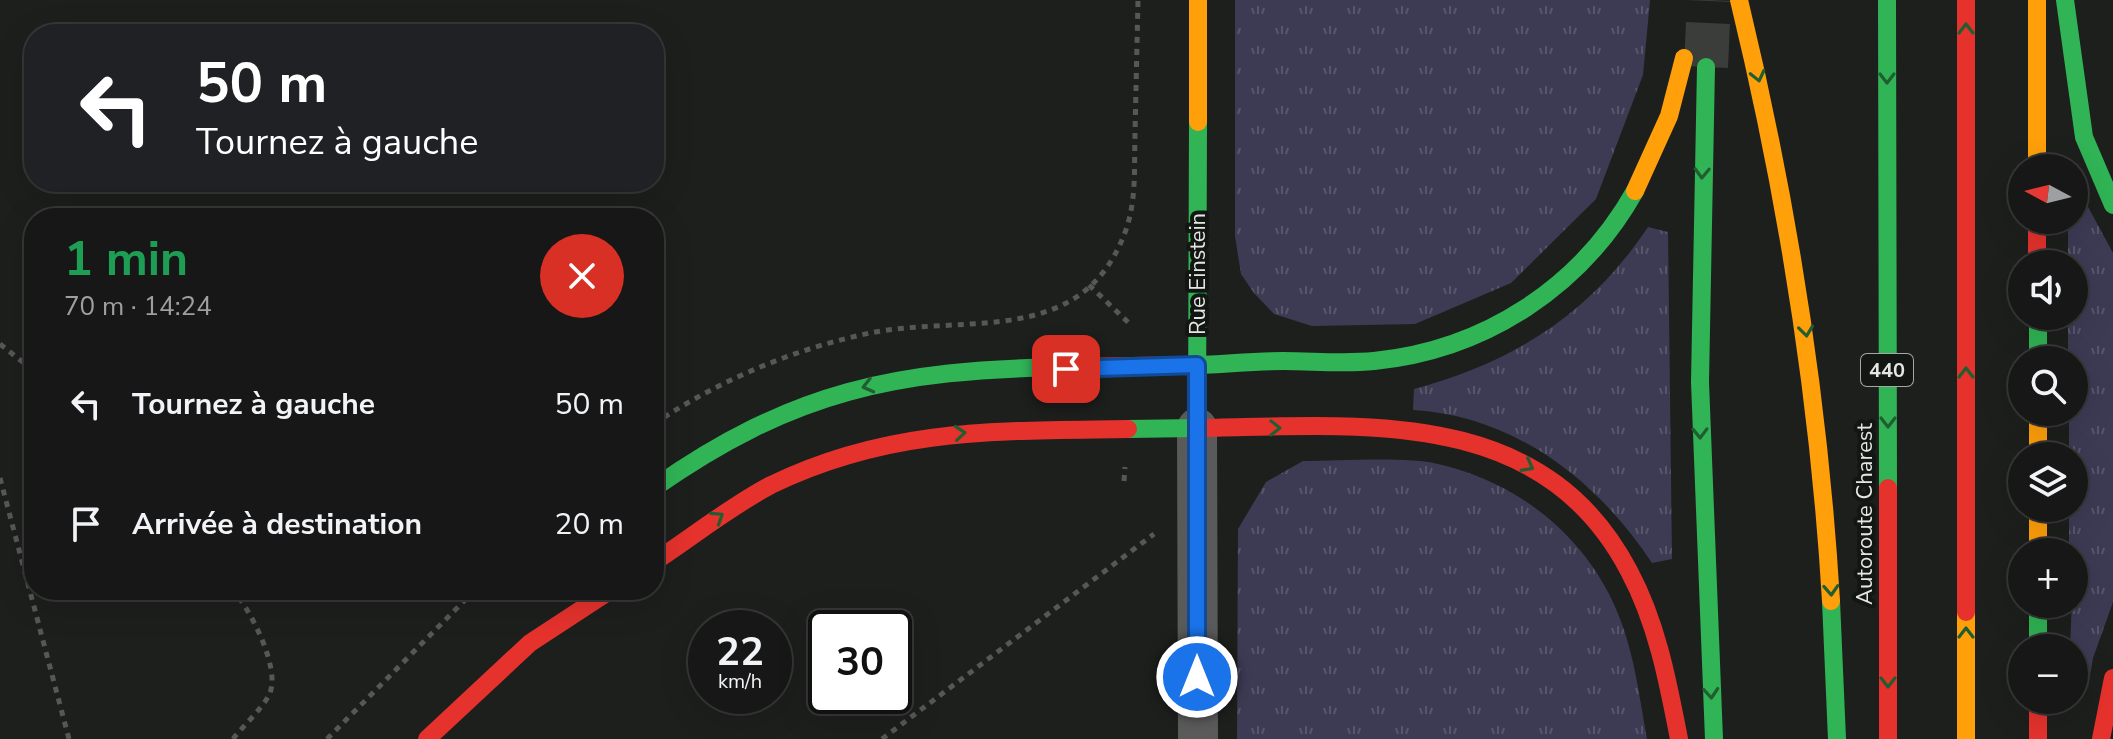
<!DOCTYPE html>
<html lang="fr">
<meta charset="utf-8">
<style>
:root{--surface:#161716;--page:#232423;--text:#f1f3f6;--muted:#9e9fa1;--line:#353635}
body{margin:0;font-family:"Nunito Sans",sans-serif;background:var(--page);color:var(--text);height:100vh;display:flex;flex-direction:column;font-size:30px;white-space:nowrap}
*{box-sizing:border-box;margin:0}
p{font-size:26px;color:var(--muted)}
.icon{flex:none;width:44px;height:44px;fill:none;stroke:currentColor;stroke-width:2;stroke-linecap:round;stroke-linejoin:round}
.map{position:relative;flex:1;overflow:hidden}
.side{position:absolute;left:24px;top:208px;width:640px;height:392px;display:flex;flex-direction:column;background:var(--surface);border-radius:32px;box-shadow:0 8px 32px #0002,0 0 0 2px var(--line)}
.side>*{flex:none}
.banner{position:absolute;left:24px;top:24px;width:640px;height:168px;border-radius:32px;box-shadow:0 8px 32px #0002,0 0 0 2px var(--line);background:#202124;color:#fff;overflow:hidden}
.needle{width:52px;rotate:277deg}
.tools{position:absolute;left:2008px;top:154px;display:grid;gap:16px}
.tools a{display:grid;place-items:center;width:80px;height:80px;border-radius:50%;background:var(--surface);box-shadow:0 8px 32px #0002,0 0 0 2px var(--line);font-size:40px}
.speed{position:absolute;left:688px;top:610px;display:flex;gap:16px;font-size:40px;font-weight:700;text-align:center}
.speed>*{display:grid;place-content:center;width:104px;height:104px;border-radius:50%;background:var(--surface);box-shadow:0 8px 32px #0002,0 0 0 2px var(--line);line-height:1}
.speed small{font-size:20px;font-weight:400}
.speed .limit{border:4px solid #111;border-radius:12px;background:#fff;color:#111}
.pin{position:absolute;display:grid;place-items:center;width:68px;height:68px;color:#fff;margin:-34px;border-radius:16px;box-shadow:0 4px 12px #0006}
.me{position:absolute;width:88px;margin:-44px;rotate:0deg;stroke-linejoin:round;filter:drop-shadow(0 0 6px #0008)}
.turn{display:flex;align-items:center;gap:28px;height:168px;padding:0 40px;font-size:36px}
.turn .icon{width:104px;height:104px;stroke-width:2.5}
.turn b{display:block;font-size:56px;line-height:68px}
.round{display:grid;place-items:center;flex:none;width:84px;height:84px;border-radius:42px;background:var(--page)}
.head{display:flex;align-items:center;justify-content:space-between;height:136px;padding:0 40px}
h1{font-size:48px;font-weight:700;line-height:60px;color:#1e9e55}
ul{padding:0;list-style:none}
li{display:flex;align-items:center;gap:24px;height:120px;padding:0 40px}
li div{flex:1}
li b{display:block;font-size:30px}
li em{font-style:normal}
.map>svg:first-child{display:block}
</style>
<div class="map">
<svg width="2113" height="739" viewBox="0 0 2113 739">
<defs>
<pattern id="grass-tufts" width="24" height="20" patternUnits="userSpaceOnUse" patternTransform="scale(2)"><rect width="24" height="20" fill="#3d3a54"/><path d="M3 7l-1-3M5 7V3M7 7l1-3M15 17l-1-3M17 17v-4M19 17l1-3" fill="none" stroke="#59566c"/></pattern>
</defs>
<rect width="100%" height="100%" fill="#1d1f1d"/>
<g fill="url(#grass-tufts)">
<path d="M 1235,0 L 1650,0 L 1643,75 L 1596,199 L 1511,283 L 1415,324 L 1312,326 L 1274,314 L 1254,293 L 1241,274 L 1235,236 Z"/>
<path d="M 2080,192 L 2113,253 L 2113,602 L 2093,658 L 2088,687 L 2074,687 L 2074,648 L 2070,648 L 2074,552 L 2069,552 L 2069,508 L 2074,508 L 2074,456 L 2069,456 L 2069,412 L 2074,412 L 2074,360 L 2068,360 L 2068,316 L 2074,316 L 2074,264 L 2068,264 L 2068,220 L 2074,220 L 2074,193 Z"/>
<path d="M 1648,227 L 1668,232 L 1672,559 L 1652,563 C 1597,480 1515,416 1413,410 L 1414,389 C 1513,363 1591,313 1648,227 Z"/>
<path d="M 1303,461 C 1339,461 1406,456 1438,464 C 1530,485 1603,551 1628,643 C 1637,674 1641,707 1647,739 L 1237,739 L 1238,529 L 1266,482 Z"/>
</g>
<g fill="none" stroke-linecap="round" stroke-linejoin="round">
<path stroke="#3b3d3b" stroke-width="44" stroke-dasharray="44 22" stroke-linecap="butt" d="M 1706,67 L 1709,0"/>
<g stroke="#575757" stroke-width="5" stroke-dasharray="6 6" stroke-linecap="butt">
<path d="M 1089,285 L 1132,326"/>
<path d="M 0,344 L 34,371"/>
<path d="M 654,424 C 719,380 794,349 870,333 C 963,314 1080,348 1124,235 C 1137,203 1134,167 1135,133 C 1136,89 1137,44 1138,0"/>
<path d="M 0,478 L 69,739"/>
<path d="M 1124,481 L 1125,467"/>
<path d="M 233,739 C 244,725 261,710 269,695 C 282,670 250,609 233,590"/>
<path d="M 327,739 L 475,590"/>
<path d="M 882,739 L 1154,534"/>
</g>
<path stroke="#5a5a5a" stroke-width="40" d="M 1197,428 L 1198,739"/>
<g stroke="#30b455" stroke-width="18">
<path d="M 1887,0 L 1888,488"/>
<path d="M 2065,0 L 2084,137 L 2113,205"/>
<path d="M 1706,67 L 1700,382 L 1714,739"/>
<path d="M 2038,316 L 2038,360"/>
<path d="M 1197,365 C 1226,364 1254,361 1283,361 C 1313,361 1344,364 1374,361 C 1485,350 1581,287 1635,191"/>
<path d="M 1128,429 L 1197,428 L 1198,122"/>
<path d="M 654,488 C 794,390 896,370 1064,367"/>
<path d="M 1831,601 L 1837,739"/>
<path d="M 2038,604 L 2038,648"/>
</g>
<g stroke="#ff9f0a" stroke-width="18">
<path d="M 1739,0 C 1787,198 1819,398 1831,601"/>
<path d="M 2037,0 L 2037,168"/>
<path d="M 1198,122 L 1198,0"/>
<path d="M 1635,191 L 1669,116 L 1684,58"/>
<path d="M 2038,412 L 2038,456"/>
<path d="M 2038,508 L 2038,552"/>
<path d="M 1966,612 L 1966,739"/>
</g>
<g stroke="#e5322d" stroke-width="18">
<path d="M 1966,0 L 1966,612"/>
<path d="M 2037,220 L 2037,264"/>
<path d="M 1064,367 L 1197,365"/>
<path d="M 1197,428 C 1357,426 1541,403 1629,571 C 1657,623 1668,682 1679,739"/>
<path d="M 1888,488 L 1888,739"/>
<path d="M 654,562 C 692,537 731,506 771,485 C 890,427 1000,431 1128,429"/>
<path d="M 2038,700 L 2038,739"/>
<path d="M 427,739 L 530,643 L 611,590"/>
<path d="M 2101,739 L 2113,678"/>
</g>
</g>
<defs><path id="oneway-chevron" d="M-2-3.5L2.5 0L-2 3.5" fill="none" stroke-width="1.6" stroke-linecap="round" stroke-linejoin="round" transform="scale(2)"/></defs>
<g stroke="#205e31">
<use href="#oneway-chevron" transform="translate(1966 29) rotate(-90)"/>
<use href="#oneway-chevron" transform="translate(1758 76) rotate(77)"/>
<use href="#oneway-chevron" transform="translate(1887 78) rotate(90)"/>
<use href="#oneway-chevron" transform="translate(1702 173) rotate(92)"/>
<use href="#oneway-chevron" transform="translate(1806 331) rotate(83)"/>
<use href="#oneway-chevron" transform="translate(1966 373) rotate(-90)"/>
<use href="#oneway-chevron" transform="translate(868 386) rotate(166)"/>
<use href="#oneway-chevron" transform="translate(1888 422) rotate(90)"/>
<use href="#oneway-chevron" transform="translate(1275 428)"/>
<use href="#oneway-chevron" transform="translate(960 433) rotate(-5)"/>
<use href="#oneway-chevron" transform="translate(1700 433) rotate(89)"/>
<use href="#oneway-chevron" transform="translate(1528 466) rotate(28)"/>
<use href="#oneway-chevron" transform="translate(718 517) rotate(-33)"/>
<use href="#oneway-chevron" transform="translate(1831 590) rotate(87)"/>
<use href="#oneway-chevron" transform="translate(1966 633) rotate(-90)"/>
<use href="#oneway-chevron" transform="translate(1888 682) rotate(90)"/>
<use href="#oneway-chevron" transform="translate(1711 693) rotate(86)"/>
</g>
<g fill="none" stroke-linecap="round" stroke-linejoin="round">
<defs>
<path id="route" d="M 1066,369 L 1197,365 L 1197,677"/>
</defs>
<use href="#route" stroke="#114b97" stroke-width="20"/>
<use href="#route" stroke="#1a73e8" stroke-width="14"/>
</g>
<g text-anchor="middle" stroke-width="8" stroke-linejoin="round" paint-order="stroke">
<rect fill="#131713" stroke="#a5a8a5" stroke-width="2" x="1861" y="354" width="52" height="32" rx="6"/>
<g font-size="20" font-weight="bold" fill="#e4e6e4">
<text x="1887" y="377">440</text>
</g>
<g font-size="22" fill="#e4e6e4" stroke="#131713">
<text transform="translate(1197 274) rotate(-90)" y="8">Rue Einstein</text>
<text transform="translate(1864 514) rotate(-90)" y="8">Autoroute Charest</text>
</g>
</g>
</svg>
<div class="tools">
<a><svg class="needle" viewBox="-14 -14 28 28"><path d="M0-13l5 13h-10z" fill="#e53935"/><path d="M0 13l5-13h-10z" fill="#9e9fa1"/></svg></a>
<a><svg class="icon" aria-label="sound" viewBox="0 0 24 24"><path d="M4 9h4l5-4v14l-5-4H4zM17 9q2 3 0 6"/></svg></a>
<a><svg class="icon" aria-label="search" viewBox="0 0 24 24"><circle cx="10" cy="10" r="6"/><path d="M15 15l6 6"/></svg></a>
<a><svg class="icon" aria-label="layers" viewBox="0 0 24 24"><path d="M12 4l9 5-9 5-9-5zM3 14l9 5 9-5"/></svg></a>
<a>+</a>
<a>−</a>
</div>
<div class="speed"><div>22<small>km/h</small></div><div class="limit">30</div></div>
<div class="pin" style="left:1066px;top:369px;background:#d93025"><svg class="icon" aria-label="arrive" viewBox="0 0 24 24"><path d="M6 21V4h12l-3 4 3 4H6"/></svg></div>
<svg class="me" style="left:1197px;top:677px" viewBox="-20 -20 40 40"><circle r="17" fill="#1a73e8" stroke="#fff" stroke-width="3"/><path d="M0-11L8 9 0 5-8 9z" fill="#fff"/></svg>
<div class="banner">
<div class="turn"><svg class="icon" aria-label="left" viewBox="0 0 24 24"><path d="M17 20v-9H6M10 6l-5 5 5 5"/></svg><div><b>50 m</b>Tournez à gauche</div></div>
</div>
<section class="side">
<div class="head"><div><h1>1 min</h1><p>70 m · 14:24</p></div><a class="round" style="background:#d93025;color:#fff"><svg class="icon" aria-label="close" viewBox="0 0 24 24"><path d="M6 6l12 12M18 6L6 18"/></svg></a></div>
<ul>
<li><svg class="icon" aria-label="left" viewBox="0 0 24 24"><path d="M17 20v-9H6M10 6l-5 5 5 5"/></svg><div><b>Tournez à gauche</b></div><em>50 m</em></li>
<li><svg class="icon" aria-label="arrive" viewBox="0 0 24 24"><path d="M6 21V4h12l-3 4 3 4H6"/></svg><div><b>Arrivée à destination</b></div><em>20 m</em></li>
</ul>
</section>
</div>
